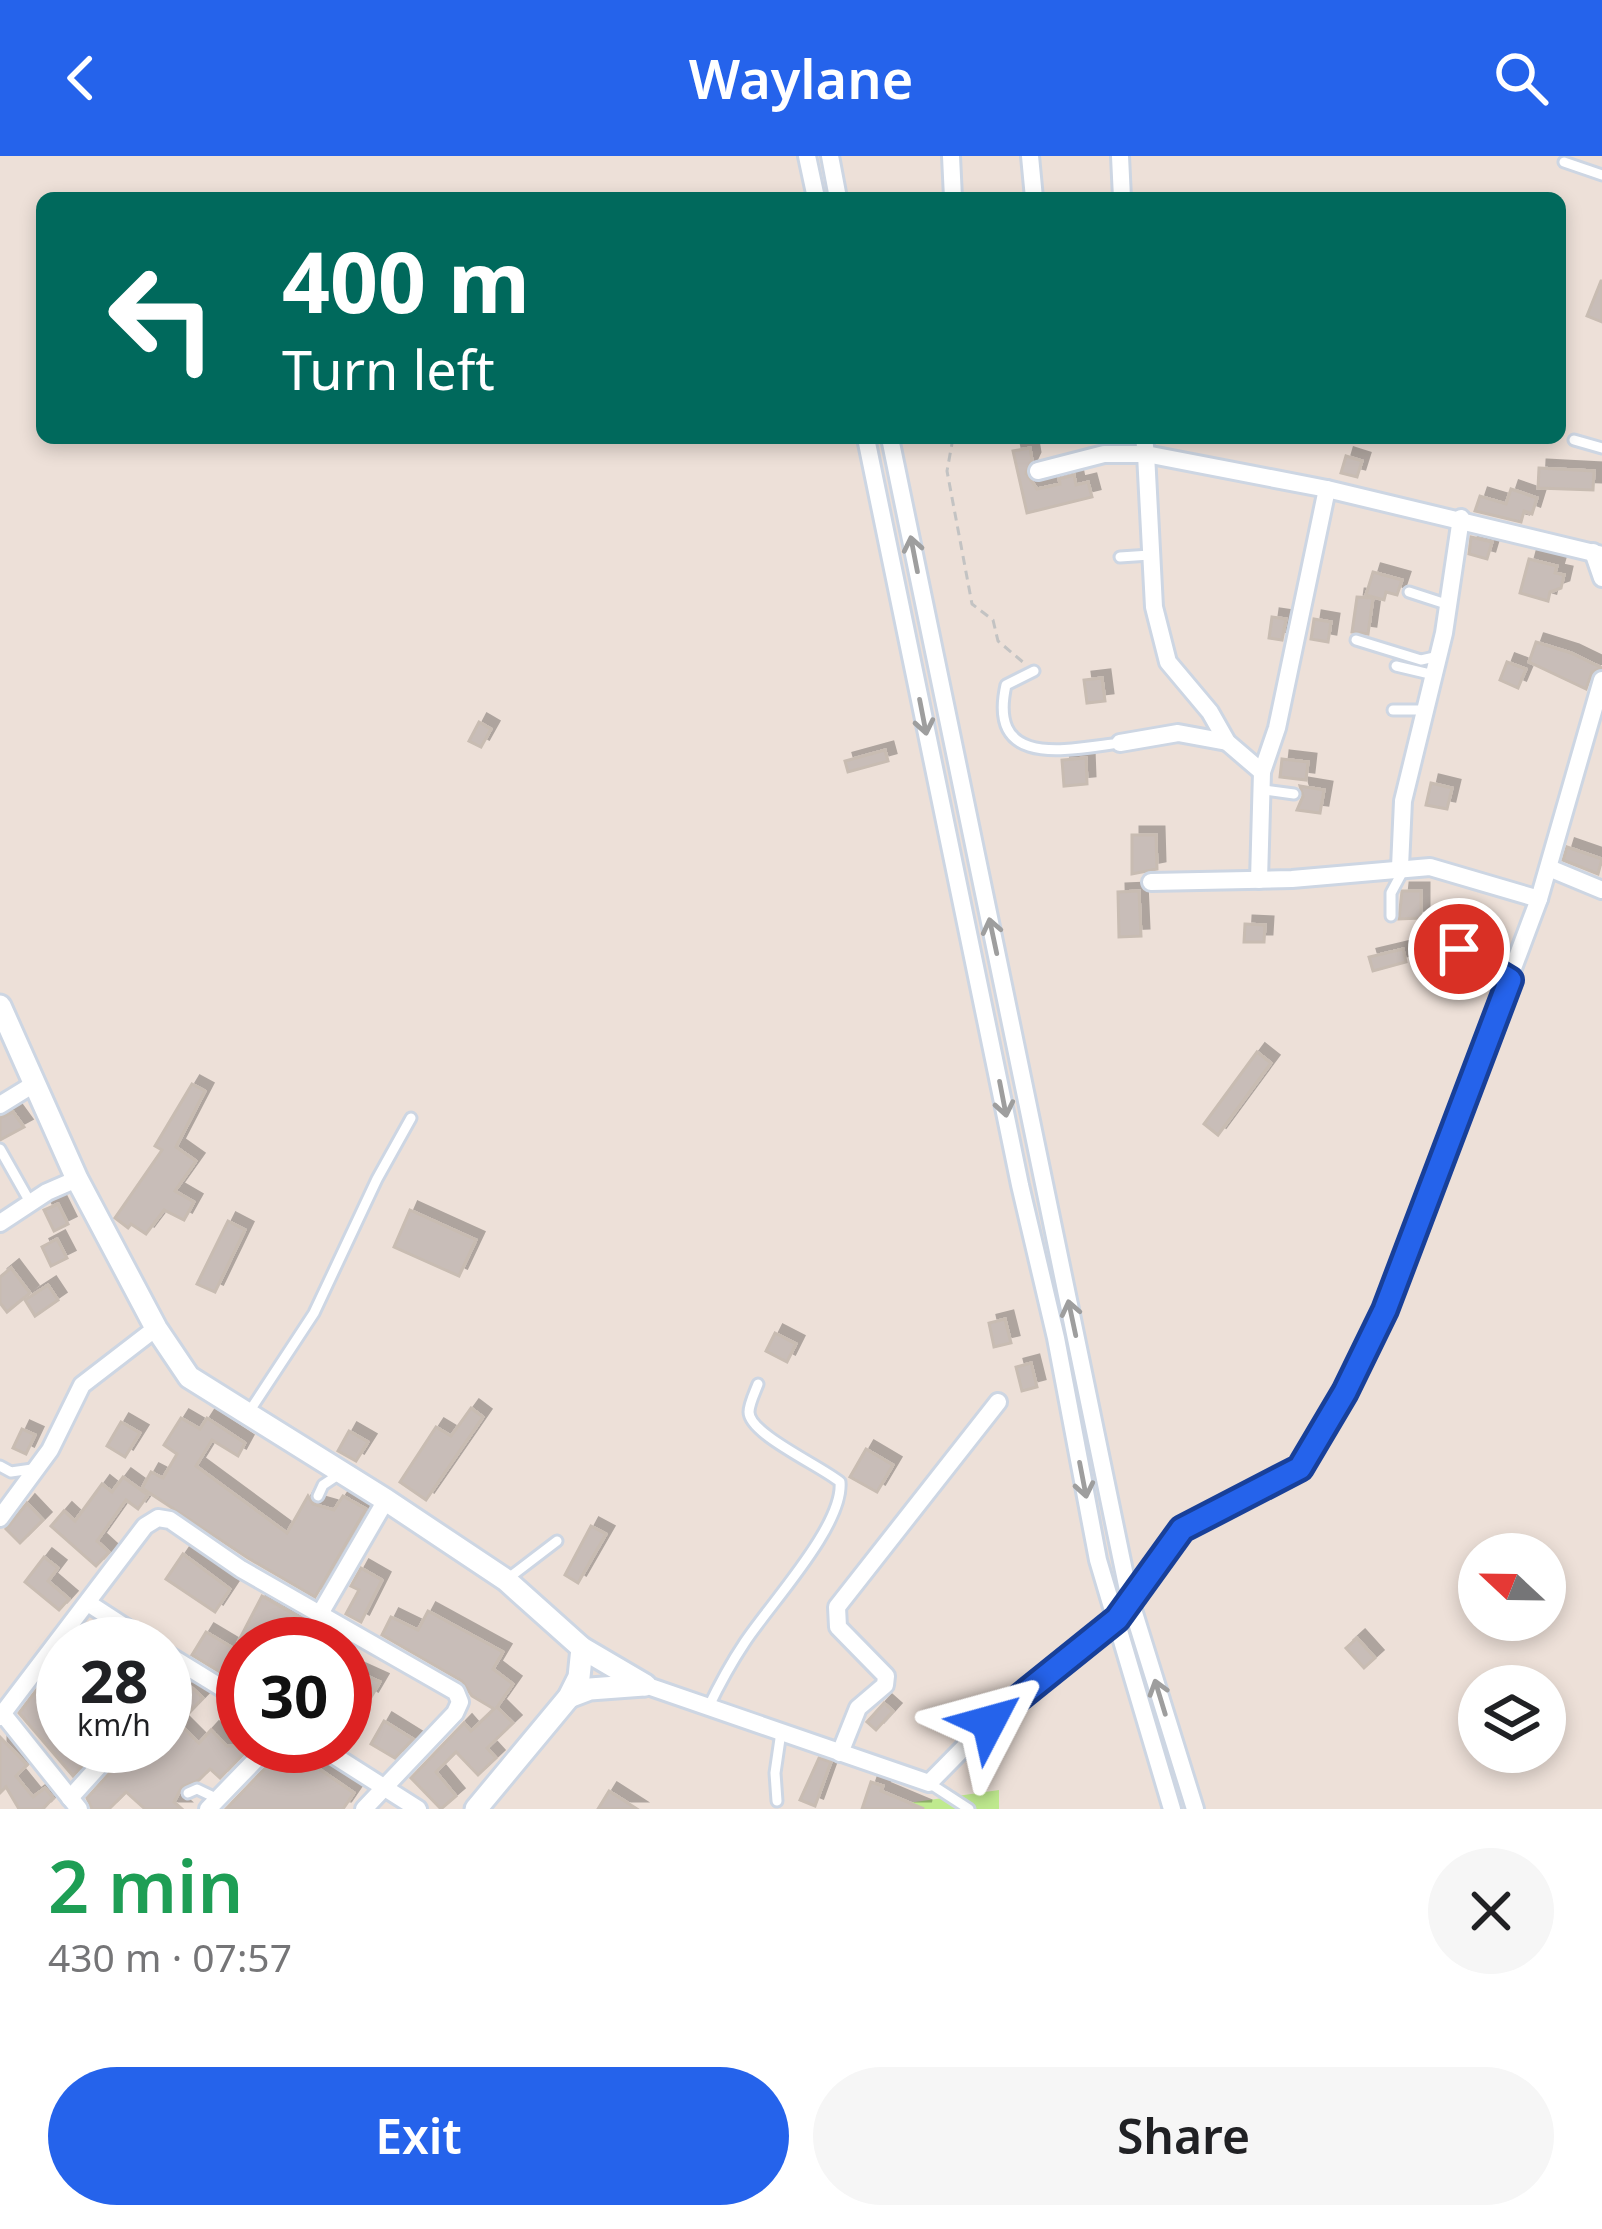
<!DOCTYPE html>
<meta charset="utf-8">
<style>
:root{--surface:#fff;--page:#f6f6f6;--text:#202124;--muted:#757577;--accent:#2563eb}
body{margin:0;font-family:"Noto Sans",sans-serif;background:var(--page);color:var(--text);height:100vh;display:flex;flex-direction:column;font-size:45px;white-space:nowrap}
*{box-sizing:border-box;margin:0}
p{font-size:39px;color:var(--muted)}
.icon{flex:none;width:66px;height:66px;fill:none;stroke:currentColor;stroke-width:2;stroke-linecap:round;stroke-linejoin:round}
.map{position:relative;height:1653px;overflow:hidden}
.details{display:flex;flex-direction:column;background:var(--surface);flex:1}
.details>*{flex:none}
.banner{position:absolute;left:36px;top:36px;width:1530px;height:252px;border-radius:18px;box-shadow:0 6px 18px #0003;background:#00695c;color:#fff;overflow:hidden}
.needle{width:78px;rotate:292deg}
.fabs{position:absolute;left:1458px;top:1377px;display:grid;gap:24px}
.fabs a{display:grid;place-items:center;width:108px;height:108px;border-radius:50%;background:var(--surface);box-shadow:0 6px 18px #0003;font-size:60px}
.speed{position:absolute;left:36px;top:1461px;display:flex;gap:24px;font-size:60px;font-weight:700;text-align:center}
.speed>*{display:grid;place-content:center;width:156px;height:156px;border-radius:50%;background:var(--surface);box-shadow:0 6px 18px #0003;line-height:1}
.speed small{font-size:30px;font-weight:400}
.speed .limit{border:18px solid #d22;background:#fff;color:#111}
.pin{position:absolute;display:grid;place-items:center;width:102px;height:102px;color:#fff;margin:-51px;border:6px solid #fff;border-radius:50%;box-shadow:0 3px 12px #0007}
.me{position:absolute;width:132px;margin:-66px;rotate:51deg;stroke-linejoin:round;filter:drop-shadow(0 0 9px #0008)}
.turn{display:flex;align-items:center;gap:42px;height:252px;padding:0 48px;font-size:54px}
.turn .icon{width:156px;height:156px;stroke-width:2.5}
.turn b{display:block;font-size:84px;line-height:102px}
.round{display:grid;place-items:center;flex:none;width:126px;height:126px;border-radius:63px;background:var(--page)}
.headline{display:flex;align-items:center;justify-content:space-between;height:204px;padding:0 48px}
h1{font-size:72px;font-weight:600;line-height:90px;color:#1e9e55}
.button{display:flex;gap:24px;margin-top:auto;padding:24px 48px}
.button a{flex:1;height:138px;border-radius:72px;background:var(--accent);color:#fff;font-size:48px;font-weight:600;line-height:138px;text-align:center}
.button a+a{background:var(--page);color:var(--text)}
header{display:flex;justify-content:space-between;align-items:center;height:156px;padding:0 48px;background:var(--accent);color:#fff;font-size:54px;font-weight:600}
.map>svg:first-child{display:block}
</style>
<header><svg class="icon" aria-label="back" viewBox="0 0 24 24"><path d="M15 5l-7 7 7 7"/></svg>Waylane<svg class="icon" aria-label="search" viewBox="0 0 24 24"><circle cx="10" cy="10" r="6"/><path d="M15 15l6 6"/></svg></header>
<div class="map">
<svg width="1602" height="1653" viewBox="0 0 1602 1653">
<defs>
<filter id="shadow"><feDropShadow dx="8" dy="-8" stdDeviation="0" flood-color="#0004"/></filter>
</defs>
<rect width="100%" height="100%" fill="#ede0d8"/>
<path fill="#bfea8e" d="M 999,1634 L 999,1653 L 892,1653 L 894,1649 Z"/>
<g fill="#c8bdb8" stroke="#c8bcb2" stroke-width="3" filter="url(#shadow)">
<path d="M 1601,125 L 1602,125 L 1602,166 L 1587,160 Z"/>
<path d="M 1030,292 L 1032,304 L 1026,317 L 1037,333 L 1060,328 L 1059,323 L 1074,319 L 1076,329 L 1088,326 L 1092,341 L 1027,357 L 1013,295 Z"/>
<path d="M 1346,300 L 1362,305 L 1357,321 L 1341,317 Z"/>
<path d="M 1539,312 L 1594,315 L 1593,334 L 1538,332 Z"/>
<path d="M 1511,333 L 1537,342 L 1532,358 L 1524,355 L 1521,366 L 1475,355 L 1480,340 L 1506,348 Z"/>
<path d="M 1471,381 L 1492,386 L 1487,403 L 1469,398 Z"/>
<path d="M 1529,403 L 1557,410 L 1555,417 L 1564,419 L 1561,432 L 1550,436 L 1548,445 L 1520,437 Z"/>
<path d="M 1373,416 L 1402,424 L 1397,439 L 1386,436 L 1384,444 L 1366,439 Z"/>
<path d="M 1357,441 L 1373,442 L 1368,478 L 1352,476 Z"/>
<path d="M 1272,461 L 1286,463 L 1282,484 L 1269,482 Z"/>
<path d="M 1314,463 L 1331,466 L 1328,486 L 1311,483 Z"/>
<path d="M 1536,486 L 1571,497 L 1602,512 L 1592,516 L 1586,533 L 1529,506 Z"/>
<path d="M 1507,506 L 1526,513 L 1518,532 L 1500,524 Z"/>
<path d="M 1102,522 L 1105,545 L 1087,547 L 1084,524 Z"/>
<path d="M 479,566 L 491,573 L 481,591 L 469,585 Z"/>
<path d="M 885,594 L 888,605 L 848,616 L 845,605 Z"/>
<path d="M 1086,602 L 1087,628 L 1064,630 L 1062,604 Z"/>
<path d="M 1282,603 L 1308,606 L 1306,624 L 1280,621 Z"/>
<path d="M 1431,627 L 1452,632 L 1447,653 L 1426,649 Z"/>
<path d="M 1300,630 L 1324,634 L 1320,657 L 1297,654 L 1303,640 Z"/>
<path d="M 1132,679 L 1156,679 L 1157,713 L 1132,718 Z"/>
<path d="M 1567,691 L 1602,703 L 1598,718 L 1563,704 Z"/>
<path d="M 1139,735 L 1141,780 L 1119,781 L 1118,736 Z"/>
<path d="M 1402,735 L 1421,735 L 1421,762 L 1399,763 Z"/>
<path d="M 1245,768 L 1265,769 L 1264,786 L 1244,786 Z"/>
<path d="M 1454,779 L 1450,794 L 1457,802 L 1442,804 L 1438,783 Z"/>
<path d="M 1403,793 L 1406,806 L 1373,815 L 1369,801 Z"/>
<path d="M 1257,896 L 1271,907 L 1218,979 L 1204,968 Z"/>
<path d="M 192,928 L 205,935 L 176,991 L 196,1005 L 175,1035 L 194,1046 L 184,1064 L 164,1054 L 146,1078 L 131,1068 L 128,1072 L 115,1062 L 162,994 L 155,990 Z"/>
<path d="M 13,956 L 24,971 L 0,984 L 0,962 Z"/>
<path d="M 58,1048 L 68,1068 L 54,1075 L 44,1054 Z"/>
<path d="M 410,1054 L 476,1084 L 459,1120 L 394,1091 Z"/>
<path d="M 228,1065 L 245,1074 L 215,1136 L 197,1128 Z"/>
<path d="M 57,1083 L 67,1102 L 51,1110 L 42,1091 Z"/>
<path d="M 11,1112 L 30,1137 L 7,1156 L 0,1147 L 0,1121 Z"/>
<path d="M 48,1129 L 58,1144 L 35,1160 L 25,1144 Z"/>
<path d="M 1005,1163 L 1011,1187 L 994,1191 L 989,1167 Z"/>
<path d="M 775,1177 L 796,1188 L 787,1206 L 766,1195 Z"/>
<path d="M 1031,1207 L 1037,1231 L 1022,1235 L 1016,1211 Z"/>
<path d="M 471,1252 L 483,1261 L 426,1344 L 400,1326 L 436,1271 L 451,1280 Z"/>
<path d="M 181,1262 L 200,1273 L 207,1262 L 245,1287 L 238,1300 L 212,1284 L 196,1310 L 287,1377 L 308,1340 L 313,1348 L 334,1354 L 343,1340 L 366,1353 L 315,1441 L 248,1402 L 142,1332 L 151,1316 L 163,1322 L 177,1298 L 164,1289 Z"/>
<path d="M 121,1266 L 140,1277 L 125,1301 L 107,1290 Z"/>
<path d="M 22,1273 L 35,1279 L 26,1298 L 13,1292 Z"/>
<path d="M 349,1275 L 368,1286 L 356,1305 L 338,1295 Z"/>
<path d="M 866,1293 L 893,1309 L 877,1336 L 850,1321 Z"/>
<path d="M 123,1321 L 148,1339 L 138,1353 L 126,1344 L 97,1385 L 109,1396 L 96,1410 L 51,1370 L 64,1355 L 75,1365 L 102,1328 L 112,1336 Z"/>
<path d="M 27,1347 L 43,1364 L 20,1387 L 6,1373 Z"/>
<path d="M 591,1370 L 606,1378 L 578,1427 L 565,1419 Z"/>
<path d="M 183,1398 L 230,1433 L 215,1456 L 166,1423 Z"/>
<path d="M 44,1401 L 58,1412 L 48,1425 L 69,1443 L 59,1454 L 25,1426 Z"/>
<path d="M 361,1412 L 382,1424 L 361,1466 L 346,1458 L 359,1434 L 351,1430 Z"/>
<path d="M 262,1440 L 330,1479 L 325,1488 L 237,1488 Z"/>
<path d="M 428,1455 L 503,1496 L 493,1513 L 513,1528 L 497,1551 L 513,1567 L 487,1592 L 496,1602 L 478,1619 L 456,1596 L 436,1616 L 456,1640 L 441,1653 L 411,1622 L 464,1567 L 471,1575 L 494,1553 L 472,1540 L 462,1525 L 382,1479 L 391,1461 L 418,1474 Z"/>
<path d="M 206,1476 L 243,1498 L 243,1530 L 192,1499 Z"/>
<path d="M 1357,1482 L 1375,1502 L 1364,1512 L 1346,1492 Z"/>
<path d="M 345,1510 L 380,1526 L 370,1543 L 359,1537 L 345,1563 Z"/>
<path d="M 44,1524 L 63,1543 L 63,1590 L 100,1590 L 73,1620 L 19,1557 Z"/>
<path d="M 190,1530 L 203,1542 L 179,1567 L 199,1587 L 211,1574 L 227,1590 L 251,1590 L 220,1622 L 210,1613 L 199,1624 L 182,1631 L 174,1646 L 182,1653 L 145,1653 L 126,1636 L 109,1653 L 92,1653 L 87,1642 L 134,1590 L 165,1590 L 165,1555 Z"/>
<path d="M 884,1547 L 893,1555 L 876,1574 L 867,1566 Z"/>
<path d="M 384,1565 L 413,1583 L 395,1602 L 371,1588 Z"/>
<path d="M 0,1581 L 27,1609 L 16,1620 L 33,1641 L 45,1632 L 53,1642 L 43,1653 L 19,1653 L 6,1631 L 0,1637 Z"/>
<path d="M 281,1590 L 307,1615 L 312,1608 L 354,1637 L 343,1653 L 226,1653 L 278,1599 Z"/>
<path d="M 819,1602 L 831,1606 L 815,1650 L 800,1644 Z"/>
<path d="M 871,1626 L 883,1630 L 881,1635 L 924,1653 L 862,1653 Z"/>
<path d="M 609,1635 L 637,1653 L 598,1653 Z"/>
</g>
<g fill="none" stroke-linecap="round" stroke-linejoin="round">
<defs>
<g id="service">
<path d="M 1564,6 L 1602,19"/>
<path d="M 1574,284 L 1602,292"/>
<path d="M 1120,401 L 1150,399"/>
<path d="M 1409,436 L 1449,449"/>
<path d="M 1356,484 L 1421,504 L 1439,500"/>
<path d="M 1396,510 L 1434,519"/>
<path d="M 1034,515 L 1006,529 C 987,614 1069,593 1120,587"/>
<path d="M 1393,554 L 1426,554"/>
<path d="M 1264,634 L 1294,638"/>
<path d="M 1391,760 L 1391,737 L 1405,711"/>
<path d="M 1459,793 L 1510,824"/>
<path d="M 0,993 L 30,1046"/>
<path d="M 249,1256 L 314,1157 L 377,1023 L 411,962"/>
<path d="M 0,1310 L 11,1316 L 32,1313"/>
<path d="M 318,1340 L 323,1329 L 341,1317"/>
<path d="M 506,1424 L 557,1385"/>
<path d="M 708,1552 C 719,1529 731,1507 745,1486 C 770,1448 844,1369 840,1326 C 821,1310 749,1278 749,1256 C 749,1248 755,1236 758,1228"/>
<path d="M 929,1627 L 969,1653"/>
<path d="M 188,1637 L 197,1633 L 218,1643"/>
<path d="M 777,1645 L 775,1617 L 781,1576"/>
</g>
<g id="minor">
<path d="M 807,0 L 816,42"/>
<path d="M 830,0 L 838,42"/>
<path d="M 951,0 L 953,42"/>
<path d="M 1030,0 L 1034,42"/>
<path d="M 1120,0 L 1122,42"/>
<path d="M 866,282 L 1020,1029 L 1056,1182 L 1098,1404 L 1172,1653"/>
<path d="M 890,282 L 1130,1444 L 1195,1653"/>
<path d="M 1144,282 L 1146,298 L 1327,333"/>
<path d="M 1038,315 L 1104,298 L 1146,298 L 1154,451 L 1168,506 L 1210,556 L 1227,586 L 1262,616"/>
<path d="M 1593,396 L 1602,422"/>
<path d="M 1120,587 L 1178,577 L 1227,586"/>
<path d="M 1400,711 L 1403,645 L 1444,477 L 1461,362"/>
<path d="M 1549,712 L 1602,734"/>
<path d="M 1259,724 L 1262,616 L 1277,572 L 1327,333 L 1602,399"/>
<path d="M 1151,726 L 1292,723 L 1430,711 L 1539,743"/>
<path d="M 0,949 L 34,928"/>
<path d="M 0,1067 L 47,1036 L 77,1023"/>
<path d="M 0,1362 L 50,1294 L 82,1229 L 156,1172"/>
<path d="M 88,1447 L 151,1488"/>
<path d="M 321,1456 L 386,1344"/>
<path d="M 165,1497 L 243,1545"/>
<path d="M 645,1529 L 929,1627 L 989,1566 L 1117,1463 L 1182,1373 L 1300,1312 L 1345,1236 L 1385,1153 L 1539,743 L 1602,524"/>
<path d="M 165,1537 L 188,1512"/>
<path d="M 3,1558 L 79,1653"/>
<path d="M 0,1561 L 145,1370 L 158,1362 L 170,1364 L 241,1413 L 456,1536 L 460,1546 L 455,1557 L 364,1653"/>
<path d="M 319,1590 L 418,1653"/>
<path d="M 840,1597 L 858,1552 L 885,1529 L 886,1520 L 838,1471 L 837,1451 L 998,1246"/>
<path d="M 70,1642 L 117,1590"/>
<path d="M 208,1653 L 269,1590"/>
</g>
<g id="tertiary">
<path d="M 0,850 L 77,1023 L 156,1172 L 189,1221 L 386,1344 L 506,1424 L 582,1492 L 645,1529"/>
<path d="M 569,1541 L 590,1533 L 644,1529"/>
<path d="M 476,1653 L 569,1541 L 579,1521 L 582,1492"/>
</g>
</defs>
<use href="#service" stroke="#cdd6e3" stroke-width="15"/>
<use href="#minor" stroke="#cdd6e3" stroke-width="22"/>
<use href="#tertiary" stroke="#cdd6e3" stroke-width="27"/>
<path stroke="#c3c3c3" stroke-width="3" stroke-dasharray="9 6" stroke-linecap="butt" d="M 953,282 L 947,315 L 972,448 L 993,464 L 998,485 L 1024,507"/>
<use href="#service" stroke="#fff" stroke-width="9"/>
<use href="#minor" stroke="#fff" stroke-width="16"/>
<use href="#tertiary" stroke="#fff" stroke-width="21"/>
</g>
<defs><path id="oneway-shaft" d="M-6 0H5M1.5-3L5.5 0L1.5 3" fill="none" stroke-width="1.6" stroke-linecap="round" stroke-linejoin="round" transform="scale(3)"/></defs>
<g stroke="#9e9e9e">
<use href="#oneway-shaft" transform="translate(914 398) rotate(-101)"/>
<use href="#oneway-shaft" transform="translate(923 561) rotate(79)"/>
<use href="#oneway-shaft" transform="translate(993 780) rotate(-102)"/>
<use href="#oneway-shaft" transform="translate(1003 943) rotate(79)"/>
<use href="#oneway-shaft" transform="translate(1072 1162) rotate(-102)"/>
<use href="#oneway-shaft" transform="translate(1083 1324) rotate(79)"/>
<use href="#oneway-shaft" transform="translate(1160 1541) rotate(-107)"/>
</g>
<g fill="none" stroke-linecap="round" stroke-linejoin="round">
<defs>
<path id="route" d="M 989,1566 L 1117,1463 L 1182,1373 L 1300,1312 L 1345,1236 L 1385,1154 L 1510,824 L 1459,793"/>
</defs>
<use href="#route" stroke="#184099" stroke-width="30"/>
<use href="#route" stroke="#2563eb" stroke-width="21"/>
</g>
</svg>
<div class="fabs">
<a><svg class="needle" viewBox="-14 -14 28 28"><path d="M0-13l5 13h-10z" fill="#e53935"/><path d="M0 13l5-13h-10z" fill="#757577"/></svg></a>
<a><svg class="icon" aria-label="layers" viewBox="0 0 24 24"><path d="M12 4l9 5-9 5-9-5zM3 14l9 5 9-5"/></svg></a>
</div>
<div class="speed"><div>28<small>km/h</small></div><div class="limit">30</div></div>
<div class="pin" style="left:1459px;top:793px;background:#d93025"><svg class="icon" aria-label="arrive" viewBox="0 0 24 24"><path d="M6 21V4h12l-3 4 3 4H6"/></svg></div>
<svg class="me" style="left:989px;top:1566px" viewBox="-20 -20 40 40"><path d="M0-17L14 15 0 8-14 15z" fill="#2563eb" stroke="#fff" stroke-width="4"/></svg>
<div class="banner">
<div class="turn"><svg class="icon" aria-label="left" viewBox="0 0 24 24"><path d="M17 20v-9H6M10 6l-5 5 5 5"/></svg><div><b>400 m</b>Turn left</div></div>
</div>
</div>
<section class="details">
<div class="headline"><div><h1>2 min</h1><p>430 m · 07:57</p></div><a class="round"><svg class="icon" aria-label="close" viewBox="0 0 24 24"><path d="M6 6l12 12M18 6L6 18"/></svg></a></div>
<div class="button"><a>Exit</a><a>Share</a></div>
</section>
